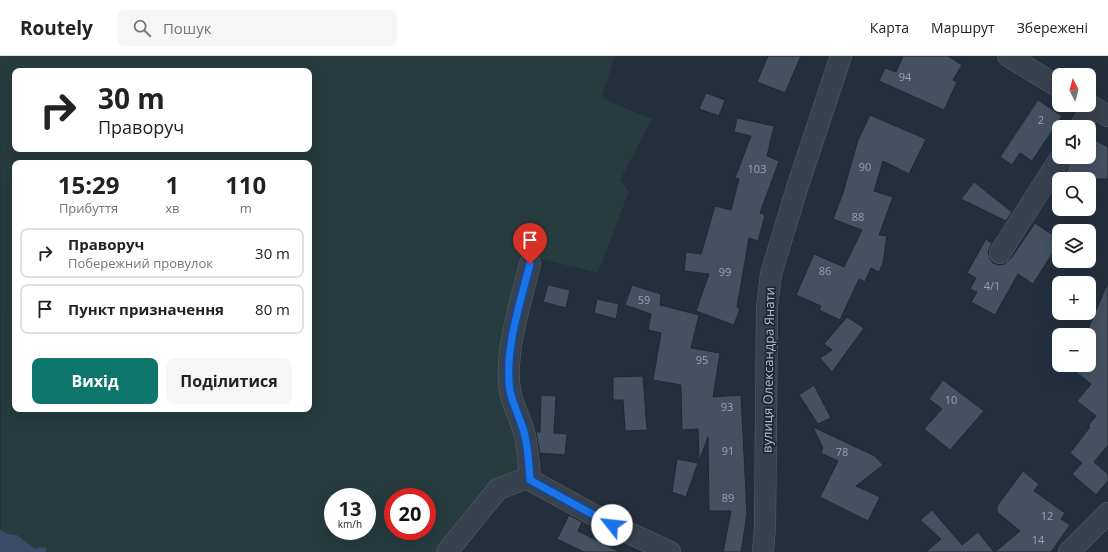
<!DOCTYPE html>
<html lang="uk">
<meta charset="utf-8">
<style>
:root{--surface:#fff;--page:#f6f6f6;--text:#222;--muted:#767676;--line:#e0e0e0;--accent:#0f766e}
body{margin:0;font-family:"Open Sans",sans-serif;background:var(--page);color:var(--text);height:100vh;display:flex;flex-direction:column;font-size:15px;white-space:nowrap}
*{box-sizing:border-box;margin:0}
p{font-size:13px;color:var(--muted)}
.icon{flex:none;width:22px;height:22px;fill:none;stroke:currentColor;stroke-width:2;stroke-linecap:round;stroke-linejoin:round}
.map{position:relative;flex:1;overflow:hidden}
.details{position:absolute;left:12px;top:104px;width:300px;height:252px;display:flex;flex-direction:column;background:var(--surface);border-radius:8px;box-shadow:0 4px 16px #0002}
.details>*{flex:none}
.hud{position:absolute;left:12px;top:12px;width:300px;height:84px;border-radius:8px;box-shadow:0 4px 16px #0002;background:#fff;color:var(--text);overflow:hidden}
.needle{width:26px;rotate:354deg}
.controls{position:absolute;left:1052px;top:12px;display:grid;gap:8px}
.controls a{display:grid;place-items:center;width:44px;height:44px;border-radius:8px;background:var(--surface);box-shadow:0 4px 16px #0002;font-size:20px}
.speed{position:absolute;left:324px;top:432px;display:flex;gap:8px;font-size:20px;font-weight:700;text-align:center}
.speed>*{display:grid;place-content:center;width:52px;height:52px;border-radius:50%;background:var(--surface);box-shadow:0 4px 16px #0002;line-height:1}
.speed small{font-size:10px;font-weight:400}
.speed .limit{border:6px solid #d22;background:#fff;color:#111}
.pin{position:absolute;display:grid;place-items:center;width:34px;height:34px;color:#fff;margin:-41px -17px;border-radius:50% 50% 50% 0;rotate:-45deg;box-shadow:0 0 4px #0007}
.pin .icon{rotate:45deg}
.me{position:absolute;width:44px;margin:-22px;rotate:299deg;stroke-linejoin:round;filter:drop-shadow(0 0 3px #0008)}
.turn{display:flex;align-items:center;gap:14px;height:84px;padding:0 20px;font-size:18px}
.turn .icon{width:52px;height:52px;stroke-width:2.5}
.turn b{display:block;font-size:28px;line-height:34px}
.eta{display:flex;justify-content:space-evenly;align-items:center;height:68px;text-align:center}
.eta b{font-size:24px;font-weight:700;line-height:28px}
.action{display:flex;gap:8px;margin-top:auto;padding:8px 20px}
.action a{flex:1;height:46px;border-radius:8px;background:var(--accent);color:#fff;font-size:16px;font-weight:700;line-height:46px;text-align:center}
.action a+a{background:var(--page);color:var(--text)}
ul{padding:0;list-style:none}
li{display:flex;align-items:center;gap:12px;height:50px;margin:0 8px 6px;padding:0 12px;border:2px solid var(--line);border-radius:8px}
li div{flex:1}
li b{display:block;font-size:15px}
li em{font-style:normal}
header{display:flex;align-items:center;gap:24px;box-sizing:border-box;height:56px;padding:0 20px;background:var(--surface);border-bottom:1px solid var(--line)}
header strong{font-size:19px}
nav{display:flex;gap:22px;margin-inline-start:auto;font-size:14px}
.search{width:280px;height:36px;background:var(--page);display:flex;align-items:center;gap:10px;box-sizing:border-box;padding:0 14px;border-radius:8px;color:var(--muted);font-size:15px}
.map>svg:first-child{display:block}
</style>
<header>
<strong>Routely</strong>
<div class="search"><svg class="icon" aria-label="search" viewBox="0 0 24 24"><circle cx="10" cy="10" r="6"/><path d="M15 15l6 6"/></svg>Пошук</div>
<nav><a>Карта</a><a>Маршрут</a><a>Збережені</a></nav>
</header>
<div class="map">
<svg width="1108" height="496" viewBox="0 0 1108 496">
<rect width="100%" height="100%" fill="#242f3e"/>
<path fill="#263c3f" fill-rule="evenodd" d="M 0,0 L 615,0 L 601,42 L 652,63 L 620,124 L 629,135 L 598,217 L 525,199 L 507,263 L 527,412 L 442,496 L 46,496 L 46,492 L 35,494 L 14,478 L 8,478 L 1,475 ZM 15,15 L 309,15 L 309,93 L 15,93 ZM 15,107 L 309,107 L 309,353 L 15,353 ZM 333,441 L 367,441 L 367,475 L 333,475 ZM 393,441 L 427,441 L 427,475 L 393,475 Z"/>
<path fill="#394c67" d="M 0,474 L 8,478 L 17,479 L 35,493 L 44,491 L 46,492 L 46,496 L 0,496 Z"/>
<g fill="#455162" stroke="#1f2835">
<path d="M 768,0 L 801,0 L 785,37 L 757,26 Z"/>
<path d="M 903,0 L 948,0 L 962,9 L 953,24 L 957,26 L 944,54 L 879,25 L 885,12 L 896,16 Z"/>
<path d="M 706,37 L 725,44 L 719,60 L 699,53 Z"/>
<path d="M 1038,44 L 1062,60 L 1032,105 L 1020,97 L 1012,109 L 1000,101 Z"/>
<path d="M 870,59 L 926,83 L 909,118 L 883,105 L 874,135 L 893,141 L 879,179 L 887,180 L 883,207 L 879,216 L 871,212 L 865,226 L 859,223 L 840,264 L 819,254 L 821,250 L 796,239 L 814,198 L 844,211 L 862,174 L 833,163 L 843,137 L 858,84 Z"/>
<path d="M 737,62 L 774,70 L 767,100 L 779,105 L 760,157 L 765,159 L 758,185 L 749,182 L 737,251 L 740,252 L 734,269 L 696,255 L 709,218 L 684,215 L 686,196 L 701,198 L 715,150 L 731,154 L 739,123 L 735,122 L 751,80 L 734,76 Z"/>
<path d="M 1089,81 L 1108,91 L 1108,123 L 1075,123 L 1065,118 L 1073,101 L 1089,101 Z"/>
<path d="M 974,126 L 1012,156 L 1006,165 L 961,143 Z"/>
<path d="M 1035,167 L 1059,183 L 1059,187 L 1033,228 L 1018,218 L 995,259 L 971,246 L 977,236 L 970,233 L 976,222 L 967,217 L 986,183 L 992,187 L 988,196 L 990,203 L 993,207 L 999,209 L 1005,208 L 1012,201 Z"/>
<path d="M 1108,226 L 1108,389 L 1094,406 L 1108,418 L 1108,425 L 1096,439 L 1072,418 L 1082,407 L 1070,397 L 1090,371 L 1088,370 L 1096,360 L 1077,345 L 1091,328 L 1067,309 L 1089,309 L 1089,271 Z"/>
<path d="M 548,229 L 570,234 L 566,252 L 543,246 Z"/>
<path d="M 632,229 L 661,238 L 660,249 L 699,259 L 691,292 L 720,297 L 713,341 L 741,339 L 747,458 L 741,496 L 723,496 L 731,455 L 709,455 L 708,381 L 699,405 L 698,373 L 682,374 L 681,329 L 653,324 L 661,277 L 648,274 L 651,258 L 625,249 Z"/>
<path d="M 597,243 L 619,248 L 616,263 L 594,257 Z"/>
<path d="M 847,261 L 864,272 L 832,316 L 820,302 L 832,294 L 824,288 Z"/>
<path d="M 643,320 L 647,374 L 625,375 L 623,344 L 613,344 L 613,321 Z"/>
<path d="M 943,324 L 984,355 L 950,394 L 924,373 L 942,353 L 929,343 Z"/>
<path d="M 814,329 L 831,362 L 818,368 L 799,339 Z"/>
<path d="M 541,339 L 556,340 L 554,377 L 567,378 L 565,399 L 540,397 L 536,376 L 540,376 Z"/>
<path d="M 813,371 L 875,400 L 883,409 L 856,430 L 880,441 L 868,465 L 820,441 L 838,405 L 821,397 L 823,392 Z"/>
<path d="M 677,403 L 698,407 L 686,441 L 672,436 Z"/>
<path d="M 1023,415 L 1039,428 L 1034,435 L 1065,457 L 1061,463 L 1070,469 L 1051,496 L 995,496 L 1020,475 L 997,456 L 997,450 Z"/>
<path d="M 932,454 L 962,489 L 978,476 L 994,496 L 926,496 L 941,483 L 920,464 Z"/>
<path d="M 569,459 L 582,466 L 578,475 L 620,496 L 584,496 L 557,483 Z"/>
</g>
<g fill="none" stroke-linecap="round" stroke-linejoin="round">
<defs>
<g id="minor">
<path d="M 1008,0 L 1059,31"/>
<path d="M 1089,49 L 1108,60"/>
<path d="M 1080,71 L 1093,51"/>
<path d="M 1000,197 L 1061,101"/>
<path d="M 530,208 C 521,246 504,296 510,335 C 513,349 520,362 524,376 C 528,391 529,408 530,424"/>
<path d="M 447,496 L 498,433 L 522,424 L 530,424 L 612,469 L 670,496"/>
<path d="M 763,496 L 765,471 L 767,251 L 771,218 L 797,132 L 841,0"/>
<path d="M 1069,496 L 1108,457"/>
</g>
</defs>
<use href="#minor" stroke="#565f6c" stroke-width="22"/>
<use href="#minor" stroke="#38414e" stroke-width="21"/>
</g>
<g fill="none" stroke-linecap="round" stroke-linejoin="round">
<defs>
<path id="route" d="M 530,208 C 520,247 504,295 510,335 C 513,349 520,362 524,376 C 528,391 529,408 530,424 L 612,469"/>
</defs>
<use href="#route" stroke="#114b97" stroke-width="10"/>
<use href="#route" stroke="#1a73e8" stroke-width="7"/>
</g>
<g text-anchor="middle" stroke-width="3.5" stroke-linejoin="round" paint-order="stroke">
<g font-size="11" fill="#98a1af">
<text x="905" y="25">94</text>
<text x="1041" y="68">2</text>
<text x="865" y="115">90</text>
<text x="757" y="117">103</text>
<text x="858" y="165">88</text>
<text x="825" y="219">86</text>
<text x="725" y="220">99</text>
<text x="992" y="234">4/1</text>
<text x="644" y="248">59</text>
<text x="702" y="308">95</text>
<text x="951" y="348">10</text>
<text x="727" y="355">93</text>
<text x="728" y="399">91</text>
<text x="842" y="400">78</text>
<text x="728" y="446">89</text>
<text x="1047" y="464">12</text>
<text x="1038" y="488">14</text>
</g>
<g font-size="13" fill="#b4bcc9" stroke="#1d2633">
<text transform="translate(768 314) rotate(-89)" y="5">вулиця Олександра Янати</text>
</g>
</g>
</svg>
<div class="controls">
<a><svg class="needle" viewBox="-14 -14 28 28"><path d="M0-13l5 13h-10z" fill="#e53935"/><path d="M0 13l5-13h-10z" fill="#767676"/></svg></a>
<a><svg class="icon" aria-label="sound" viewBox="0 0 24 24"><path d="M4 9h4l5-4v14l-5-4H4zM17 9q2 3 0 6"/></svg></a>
<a><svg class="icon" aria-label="search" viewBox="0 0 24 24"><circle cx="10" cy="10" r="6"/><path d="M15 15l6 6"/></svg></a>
<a><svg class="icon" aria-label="layers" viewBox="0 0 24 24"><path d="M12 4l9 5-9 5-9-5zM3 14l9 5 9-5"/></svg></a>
<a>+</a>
<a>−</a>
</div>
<div class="speed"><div>13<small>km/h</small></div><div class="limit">20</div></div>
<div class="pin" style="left:530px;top:208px;background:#d93025"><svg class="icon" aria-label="arrive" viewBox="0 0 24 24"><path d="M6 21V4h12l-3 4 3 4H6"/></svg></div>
<svg class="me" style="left:612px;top:469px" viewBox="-20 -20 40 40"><circle r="19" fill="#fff"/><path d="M0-13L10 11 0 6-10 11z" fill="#1a73e8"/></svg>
<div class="hud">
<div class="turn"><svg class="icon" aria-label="right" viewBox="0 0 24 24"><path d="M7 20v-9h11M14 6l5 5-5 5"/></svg><div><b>30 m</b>Праворуч</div></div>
</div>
<section class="details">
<div class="eta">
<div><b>15:29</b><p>Прибуття</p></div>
<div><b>1</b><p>хв</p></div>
<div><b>110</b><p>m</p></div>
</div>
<ul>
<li><svg class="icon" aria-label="right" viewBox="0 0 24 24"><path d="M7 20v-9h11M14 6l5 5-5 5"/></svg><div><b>Праворуч</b><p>Побережний провулок</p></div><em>30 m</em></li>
<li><svg class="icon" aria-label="arrive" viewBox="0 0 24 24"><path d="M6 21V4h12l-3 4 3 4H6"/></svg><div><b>Пункт призначення</b></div><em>80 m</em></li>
</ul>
<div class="action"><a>Вихід</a><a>Поділитися</a></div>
</section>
</div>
